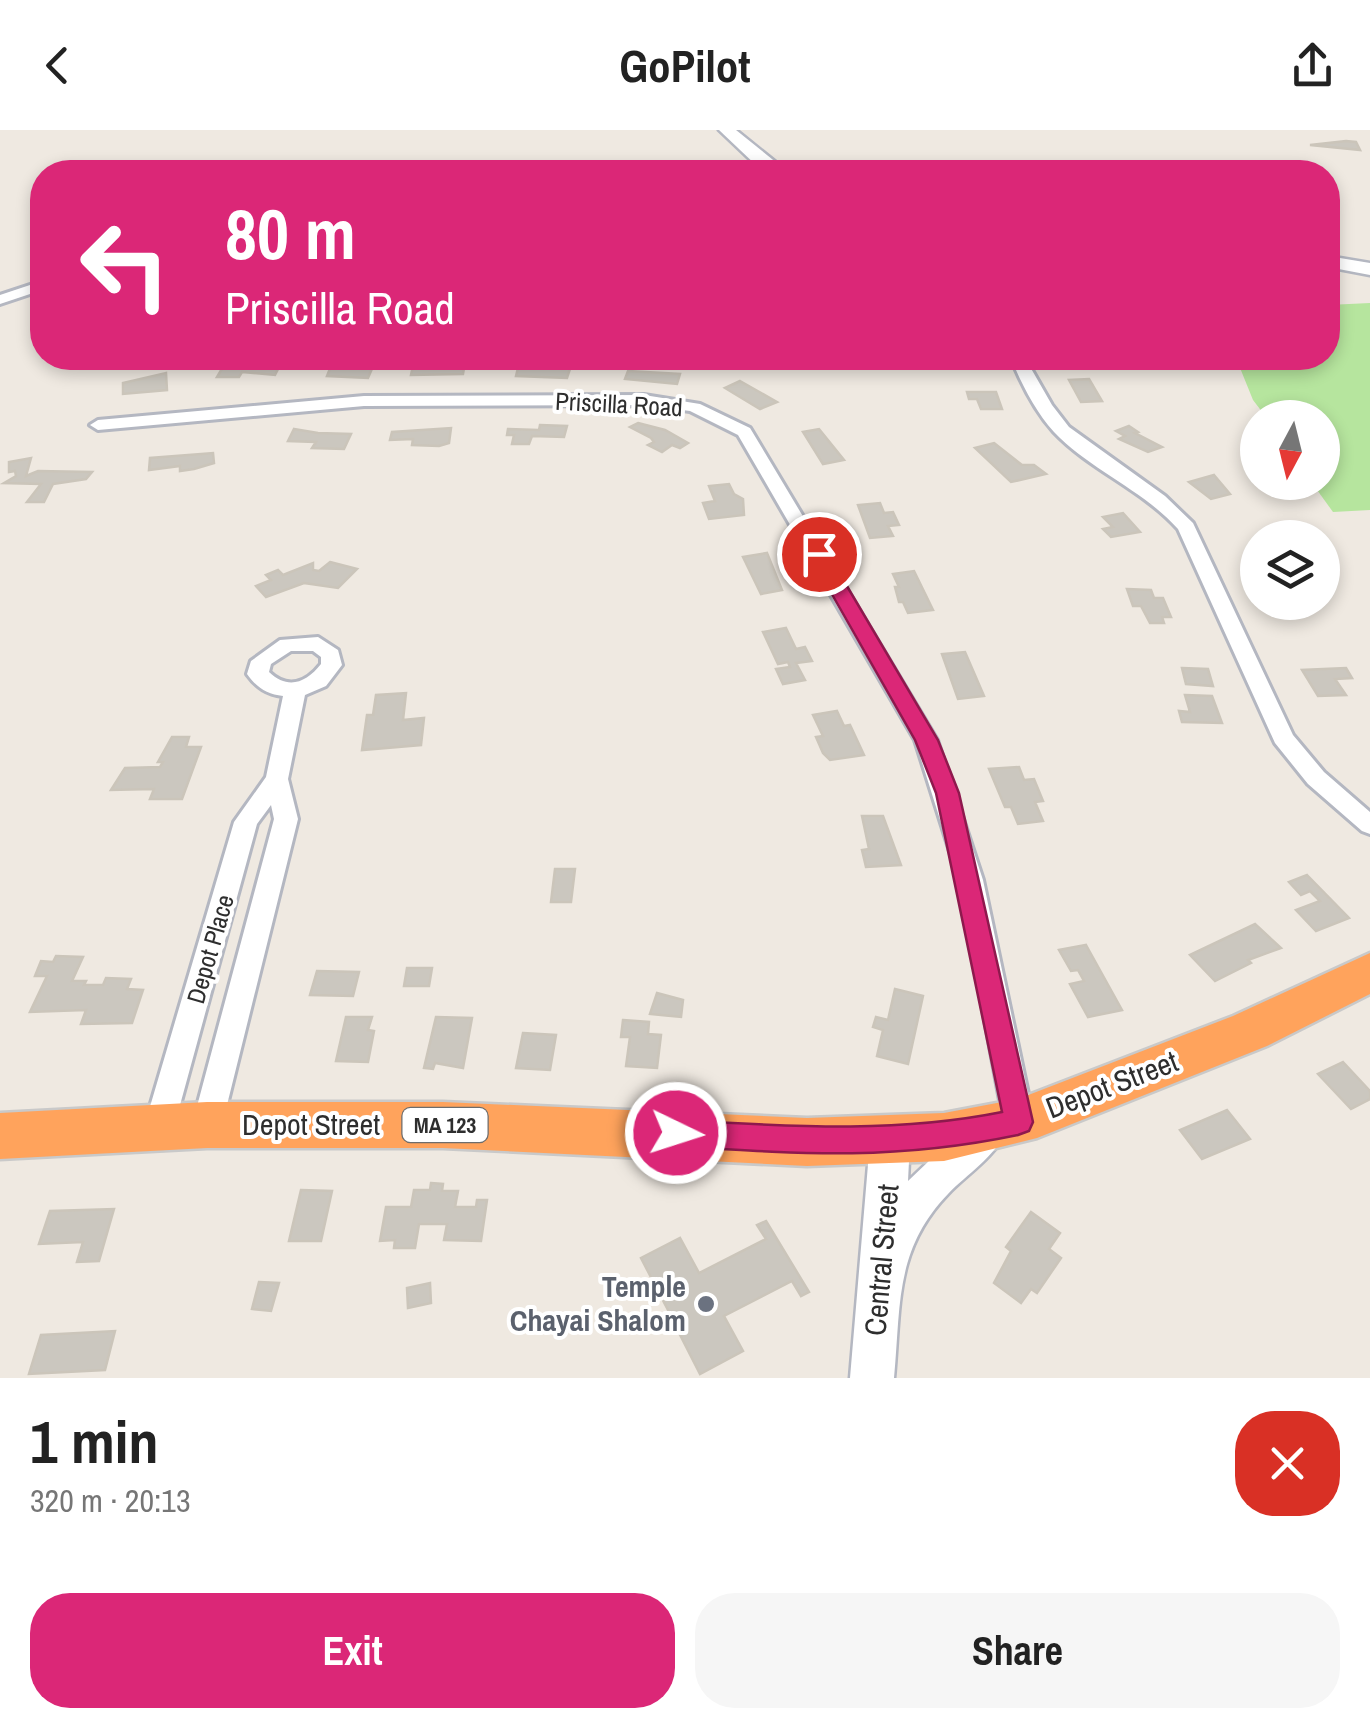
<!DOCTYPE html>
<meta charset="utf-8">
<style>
:root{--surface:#fff;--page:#f6f6f6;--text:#222;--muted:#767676;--accent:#db2777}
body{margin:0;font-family:"Archivo Narrow",sans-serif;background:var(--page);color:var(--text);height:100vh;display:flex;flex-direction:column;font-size:38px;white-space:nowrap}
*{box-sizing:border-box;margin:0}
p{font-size:32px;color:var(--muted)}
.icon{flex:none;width:55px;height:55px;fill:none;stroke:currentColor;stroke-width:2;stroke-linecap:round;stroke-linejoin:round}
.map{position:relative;height:1248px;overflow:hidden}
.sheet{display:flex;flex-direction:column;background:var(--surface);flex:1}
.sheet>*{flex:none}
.banner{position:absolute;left:30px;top:30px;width:1310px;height:210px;border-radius:40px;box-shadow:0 5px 15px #0003;background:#db2777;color:#fff;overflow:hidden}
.needle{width:65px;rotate:187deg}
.controls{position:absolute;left:1240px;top:270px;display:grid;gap:20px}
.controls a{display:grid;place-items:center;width:100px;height:100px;border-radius:50%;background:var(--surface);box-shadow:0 5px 15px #0003;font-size:50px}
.pin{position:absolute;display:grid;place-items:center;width:85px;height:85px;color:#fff;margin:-42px;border:5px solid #fff;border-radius:50%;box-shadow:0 2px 10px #0007}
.me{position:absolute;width:110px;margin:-55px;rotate:94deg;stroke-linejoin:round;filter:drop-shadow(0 0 8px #0008)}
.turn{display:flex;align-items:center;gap:35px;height:210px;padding:0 30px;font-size:45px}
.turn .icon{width:130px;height:130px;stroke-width:2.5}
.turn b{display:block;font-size:70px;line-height:85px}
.round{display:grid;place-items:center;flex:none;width:105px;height:105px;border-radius:40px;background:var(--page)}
.head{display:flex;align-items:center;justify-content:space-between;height:170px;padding:0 30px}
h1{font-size:60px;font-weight:700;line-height:75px}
.primary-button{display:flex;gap:20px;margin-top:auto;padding:20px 30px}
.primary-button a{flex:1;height:115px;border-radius:40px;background:var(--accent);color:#fff;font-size:40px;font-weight:700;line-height:115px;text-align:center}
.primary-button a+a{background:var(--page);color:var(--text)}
header{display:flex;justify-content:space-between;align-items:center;height:130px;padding:0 30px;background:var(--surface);font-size:45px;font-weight:700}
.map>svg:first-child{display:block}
</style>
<header><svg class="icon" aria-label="back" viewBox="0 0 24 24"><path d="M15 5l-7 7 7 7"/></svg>GoPilot<svg class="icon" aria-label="share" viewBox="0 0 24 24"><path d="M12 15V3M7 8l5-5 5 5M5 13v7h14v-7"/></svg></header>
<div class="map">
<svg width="1370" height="1248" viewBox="0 0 1370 1248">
<rect width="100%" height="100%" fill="#efe9e1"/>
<path fill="#b6e59e" d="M 1370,173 L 1370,380 L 1333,382 L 1312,353 L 1322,352 L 1322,288 L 1266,287 L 1253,270 L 1236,228 L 1328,228 L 1328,175 Z"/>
<g fill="#cbc7bf" stroke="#cbc5ba" stroke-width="2.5">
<path d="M 1346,11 L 1356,12 L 1360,20 L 1310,15 Z"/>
<path d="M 348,232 L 358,232 L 357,236 L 374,234 L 368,248 L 327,246 L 331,236 L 345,236 Z"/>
<path d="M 465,232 L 463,244 L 411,245 L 413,236 Z"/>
<path d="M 247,234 L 279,237 L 275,245 L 242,242 L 239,247 L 217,247 L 223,237 Z"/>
<path d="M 556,235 L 555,238 L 570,239 L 567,248 L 516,246 L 518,238 Z"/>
<path d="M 628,241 L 680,244 L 677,254 L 625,249 Z"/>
<path d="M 166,243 L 167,260 L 123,264 L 123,253 Z"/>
<path d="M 1089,249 L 1102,271 L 1081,272 L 1069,250 Z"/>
<path d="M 740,251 L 777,272 L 760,279 L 725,258 Z"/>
<path d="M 967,262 L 996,262 L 1002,279 L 981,279 L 977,269 L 969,269 Z"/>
<path d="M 638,293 L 665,300 L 688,313 L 680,318 L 672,315 L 662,322 L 648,315 L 654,312 L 651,308 L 630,297 Z"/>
<path d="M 540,295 L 567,296 L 564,307 L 532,306 L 529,314 L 512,314 L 514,305 L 507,305 L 508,299 L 539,300 Z"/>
<path d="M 1129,296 L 1138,302 L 1135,303 L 1162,317 L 1148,322 L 1119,309 L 1125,306 L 1116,301 Z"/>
<path d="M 451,298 L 449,313 L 439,316 L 412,315 L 413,309 L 390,310 L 392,302 Z"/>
<path d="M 294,299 L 318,303 L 351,304 L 344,319 L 312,318 L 316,312 L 288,311 Z"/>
<path d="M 819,299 L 844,330 L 823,334 L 803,302 Z"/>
<path d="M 994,313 L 1022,335 L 1034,335 L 1046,344 L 1011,352 L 975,318 Z"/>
<path d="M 213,323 L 214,333 L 194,339 L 180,341 L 180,336 L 149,340 L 150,328 Z"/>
<path d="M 31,328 L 26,346 L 38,341 L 92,342 L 86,349 L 53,354 L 44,372 L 27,372 L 41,354 L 4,353 L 16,346 L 15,341 L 9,342 L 9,332 Z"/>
<path d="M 1214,345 L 1230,364 L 1211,369 L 1189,352 Z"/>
<path d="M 729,354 L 734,364 L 743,369 L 744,385 L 709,389 L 703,373 L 715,371 L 709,356 Z"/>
<path d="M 880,373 L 884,383 L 893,382 L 899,395 L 888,396 L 893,406 L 870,408 L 858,375 Z"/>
<path d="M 1123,383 L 1140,402 L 1111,407 L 1103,399 L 1113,397 L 1103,387 Z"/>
<path d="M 767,423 L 782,460 L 761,464 L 743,427 Z"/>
<path d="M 330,432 L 357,439 L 338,458 L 304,453 L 266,467 L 256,456 L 271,450 L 266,445 L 278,440 L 283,445 L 313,433 L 313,440 L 319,441 Z"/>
<path d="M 914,441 L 933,480 L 908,483 L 903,472 L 899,472 L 895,457 L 899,457 L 893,444 Z"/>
<path d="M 1127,459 L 1151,460 L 1154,468 L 1163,468 L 1171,487 L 1162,487 L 1164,493 L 1150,493 L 1141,476 L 1133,476 Z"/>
<path d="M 786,498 L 796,519 L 805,517 L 812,531 L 796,533 L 805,550 L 783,554 L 776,539 L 790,537 L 788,532 L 778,534 L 763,502 Z"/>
<path d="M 965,522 L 984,566 L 958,569 L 942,524 Z"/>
<path d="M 1182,538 L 1208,539 L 1213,556 L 1186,554 Z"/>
<path d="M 1346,538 L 1352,548 L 1335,549 L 1346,565 L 1318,566 L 1302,540 Z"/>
<path d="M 406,563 L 403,590 L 424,588 L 421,615 L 362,620 L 367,585 L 373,585 L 376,565 Z"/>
<path d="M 1185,565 L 1212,566 L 1222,593 L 1182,592 L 1179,581 L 1190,582 Z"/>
<path d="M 837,581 L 844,596 L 850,595 L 864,625 L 830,630 L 823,623 L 816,607 L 823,606 L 813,585 Z"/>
<path d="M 172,607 L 189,607 L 186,617 L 201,617 L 182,669 L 150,669 L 154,659 L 111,660 L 125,638 L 160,637 L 163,632 L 158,632 Z"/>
<path d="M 1019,637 L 1024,650 L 1034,649 L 1043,671 L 1035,672 L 1043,691 L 1018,694 L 1011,677 L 1005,677 L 989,639 Z"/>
<path d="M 862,686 L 883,686 L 901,735 L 866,737 L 862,720 L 869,719 Z"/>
<path d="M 555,739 L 575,739 L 571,772 L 551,772 Z"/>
<path d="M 1307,745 L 1349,788 L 1316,801 L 1296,780 L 1320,771 L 1310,761 L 1301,765 L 1289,752 Z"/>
<path d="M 1255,794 L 1281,818 L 1248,830 L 1251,833 L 1215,851 L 1190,825 Z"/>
<path d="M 1086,815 L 1122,880 L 1088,887 L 1070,854 L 1084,851 L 1078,840 L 1071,841 L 1059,820 Z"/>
<path d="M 56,826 L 83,827 L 72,851 L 86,851 L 84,855 L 103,855 L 106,848 L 131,849 L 127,859 L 143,860 L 132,893 L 81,894 L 86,880 L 30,882 L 47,846 L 35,846 L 41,831 L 53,832 Z"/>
<path d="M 407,838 L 432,838 L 429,856 L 404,856 Z"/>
<path d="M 317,841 L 359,842 L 353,866 L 310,865 Z"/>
<path d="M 895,859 L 923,866 L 908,934 L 877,926 L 883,900 L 873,897 L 876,887 L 888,890 Z"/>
<path d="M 657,863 L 683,870 L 681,887 L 650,884 Z"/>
<path d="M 346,887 L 372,887 L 368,900 L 374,901 L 368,932 L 336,931 Z"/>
<path d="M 436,887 L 472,888 L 463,938 L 435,933 L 433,939 L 424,938 Z"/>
<path d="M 623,890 L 649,892 L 648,904 L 661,905 L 657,938 L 626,936 L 630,907 L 621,907 Z"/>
<path d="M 523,903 L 556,905 L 550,940 L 516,938 Z"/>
<path d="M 1343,932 L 1370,961 L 1370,969 L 1351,979 L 1318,944 Z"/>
<path d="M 1227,980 L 1250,1009 L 1202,1029 L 1180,1000 Z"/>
<path d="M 431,1053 L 443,1054 L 442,1061 L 458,1061 L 455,1077 L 476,1077 L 477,1070 L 487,1070 L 481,1111 L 444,1110 L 447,1094 L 419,1094 L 415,1118 L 394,1118 L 395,1110 L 380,1111 L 386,1077 L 411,1077 L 414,1060 L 430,1060 Z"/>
<path d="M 301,1060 L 332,1061 L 321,1111 L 289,1111 Z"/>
<path d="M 114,1079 L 99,1131 L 77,1132 L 83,1112 L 39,1114 L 50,1081 Z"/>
<path d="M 1031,1082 L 1060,1103 L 1049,1119 L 1061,1128 L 1037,1163 L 1031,1159 L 1021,1173 L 994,1153 L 1011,1121 L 1006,1117 Z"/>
<path d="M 766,1091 L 809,1162 L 801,1166 L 792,1151 L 724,1186 L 743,1221 L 700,1244 L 674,1193 L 657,1201 L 652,1190 L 669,1182 L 641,1128 L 680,1108 L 699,1143 L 766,1109 L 757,1095 Z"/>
<path d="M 259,1152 L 279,1153 L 271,1181 L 252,1179 Z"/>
<path d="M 430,1153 L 431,1173 L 408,1178 L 407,1158 Z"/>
<path d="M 115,1201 L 105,1240 L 29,1244 L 41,1205 Z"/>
</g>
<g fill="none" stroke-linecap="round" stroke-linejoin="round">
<defs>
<g id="street">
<path d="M 774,37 L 779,42 L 700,42 L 706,38 Z"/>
<path d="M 42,151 L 42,160 L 0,174 L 0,165 Z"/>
<path d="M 1011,228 L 1025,228 L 1052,275 L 1069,297 L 1165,366 L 1193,393 L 1293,605 L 1324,642 L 1370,682 L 1370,704 L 1362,701 L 1308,654 L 1275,613 L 1178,399 C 1142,359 1090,340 1054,302 C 1035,281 1021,253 1011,228 Z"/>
<path d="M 644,265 L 700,274 L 750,298 L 937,610 L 983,750 L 1034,992 L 1029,1001 L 1019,1005 L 1009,1001 L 1004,992 L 959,750 L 915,610 L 738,305 L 690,281 L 644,275 L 364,276 L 98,300 L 90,295 L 98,290 L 364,266 Z"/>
<path d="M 318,507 L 338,520 L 342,535 L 326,556 L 305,565 L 288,649 L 298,689 L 222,995 L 217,1004 L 207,1008 L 197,1004 L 192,995 L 274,689 L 271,675 L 257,694 L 174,997 L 169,1006 L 159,1010 L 149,1006 L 144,997 L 234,692 L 266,647 L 283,566 C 267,564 257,558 247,544 L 251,531 L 280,510 ZM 291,521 L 313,521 L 321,527 L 321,534 C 306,553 288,560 269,542 L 271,534 Z"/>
</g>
<g id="secondary">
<path d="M 719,0 L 736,0 L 788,42 L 758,37 Z"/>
<path d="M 1328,126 L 1370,133 L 1370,145 L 1328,137 Z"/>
<path d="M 987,983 L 1001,989 L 1006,1001 C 995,1027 967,1044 948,1064 C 894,1120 901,1176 894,1248 L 850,1248 L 870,1011 L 876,998 L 890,993 L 904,998 L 910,1011 L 908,1051 L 973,989 Z"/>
</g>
<path id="highway" d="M 1370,823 L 1370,864 L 1267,916 L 1037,1008 L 944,1031 L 807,1036 L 443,1018 L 207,1018 L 0,1029 L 0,983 L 207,972 L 443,972 L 807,988 L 944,983 L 1018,969 L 1233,886 Z"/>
</defs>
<use href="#street" stroke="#b4b7c1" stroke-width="6"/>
<use href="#secondary" stroke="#b4b7c1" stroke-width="5"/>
<use href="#highway" stroke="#c9c9c9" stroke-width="5"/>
<use href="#street" fill="#fff" fill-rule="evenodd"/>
<use href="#secondary" fill="#fff" fill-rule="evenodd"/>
<use href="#highway" fill="#ffa35c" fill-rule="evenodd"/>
</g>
<path fill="#db2777" stroke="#8e194d" stroke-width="2.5" d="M 819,418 L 828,424 L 938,610 L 959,663 L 1033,992 L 1029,1001 L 1018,1005 C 894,1031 801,1024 676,1016 L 665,1012 L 661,1003 L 665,994 L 676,990 C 786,996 893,1004 1002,982 L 936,663 L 915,610 L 809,424 Z"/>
<circle fill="#6b7280" stroke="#fff" stroke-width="4" cx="706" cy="1174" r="10"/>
<g text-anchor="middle" stroke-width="8" stroke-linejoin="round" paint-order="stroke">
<rect fill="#fff" stroke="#6d6d6d" stroke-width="2.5" x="402.5" y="978" width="85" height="34" rx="8"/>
<g font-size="22" font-weight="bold" fill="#2e2e2e">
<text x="445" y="1003">MA 123</text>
</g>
<g font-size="25" fill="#2e2e2e" stroke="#fff">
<text transform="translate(619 274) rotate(3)" y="9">Priscilla Road</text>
<text transform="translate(210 819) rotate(-74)" y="9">Depot Place</text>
</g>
<g font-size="30" fill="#2e2e2e" stroke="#fff">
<text transform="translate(1112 955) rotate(-21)" y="10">Depot Street</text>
<text x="311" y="1005">Depot Street</text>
<text transform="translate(882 1130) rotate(-85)" y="10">Central Street</text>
</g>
<g font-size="30" font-weight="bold" fill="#5b616d" stroke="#fff" text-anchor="end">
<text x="686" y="1167">Temple<tspan x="686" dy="34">Chayai Shalom</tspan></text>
</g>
</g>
</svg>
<div class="controls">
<a><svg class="needle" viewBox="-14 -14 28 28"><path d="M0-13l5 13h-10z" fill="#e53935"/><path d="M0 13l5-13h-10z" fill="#767676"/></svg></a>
<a><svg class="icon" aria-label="layers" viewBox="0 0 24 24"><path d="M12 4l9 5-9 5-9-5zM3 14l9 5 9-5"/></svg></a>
</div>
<div class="pin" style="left:819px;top:424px;background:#d93025"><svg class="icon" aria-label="arrive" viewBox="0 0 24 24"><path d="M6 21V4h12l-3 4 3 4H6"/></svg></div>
<svg class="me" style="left:676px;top:1003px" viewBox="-20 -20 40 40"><circle r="17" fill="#db2777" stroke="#fff" stroke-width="3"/><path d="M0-11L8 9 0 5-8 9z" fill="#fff"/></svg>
<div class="banner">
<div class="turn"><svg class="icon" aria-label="left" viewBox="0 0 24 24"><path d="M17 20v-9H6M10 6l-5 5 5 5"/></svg><div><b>80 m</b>Priscilla Road</div></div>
</div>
</div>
<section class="sheet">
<div class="head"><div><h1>1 min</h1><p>320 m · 20:13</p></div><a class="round" style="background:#d93025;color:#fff"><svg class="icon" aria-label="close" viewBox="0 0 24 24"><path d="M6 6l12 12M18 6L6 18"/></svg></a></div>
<div class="primary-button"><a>Exit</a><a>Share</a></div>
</section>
